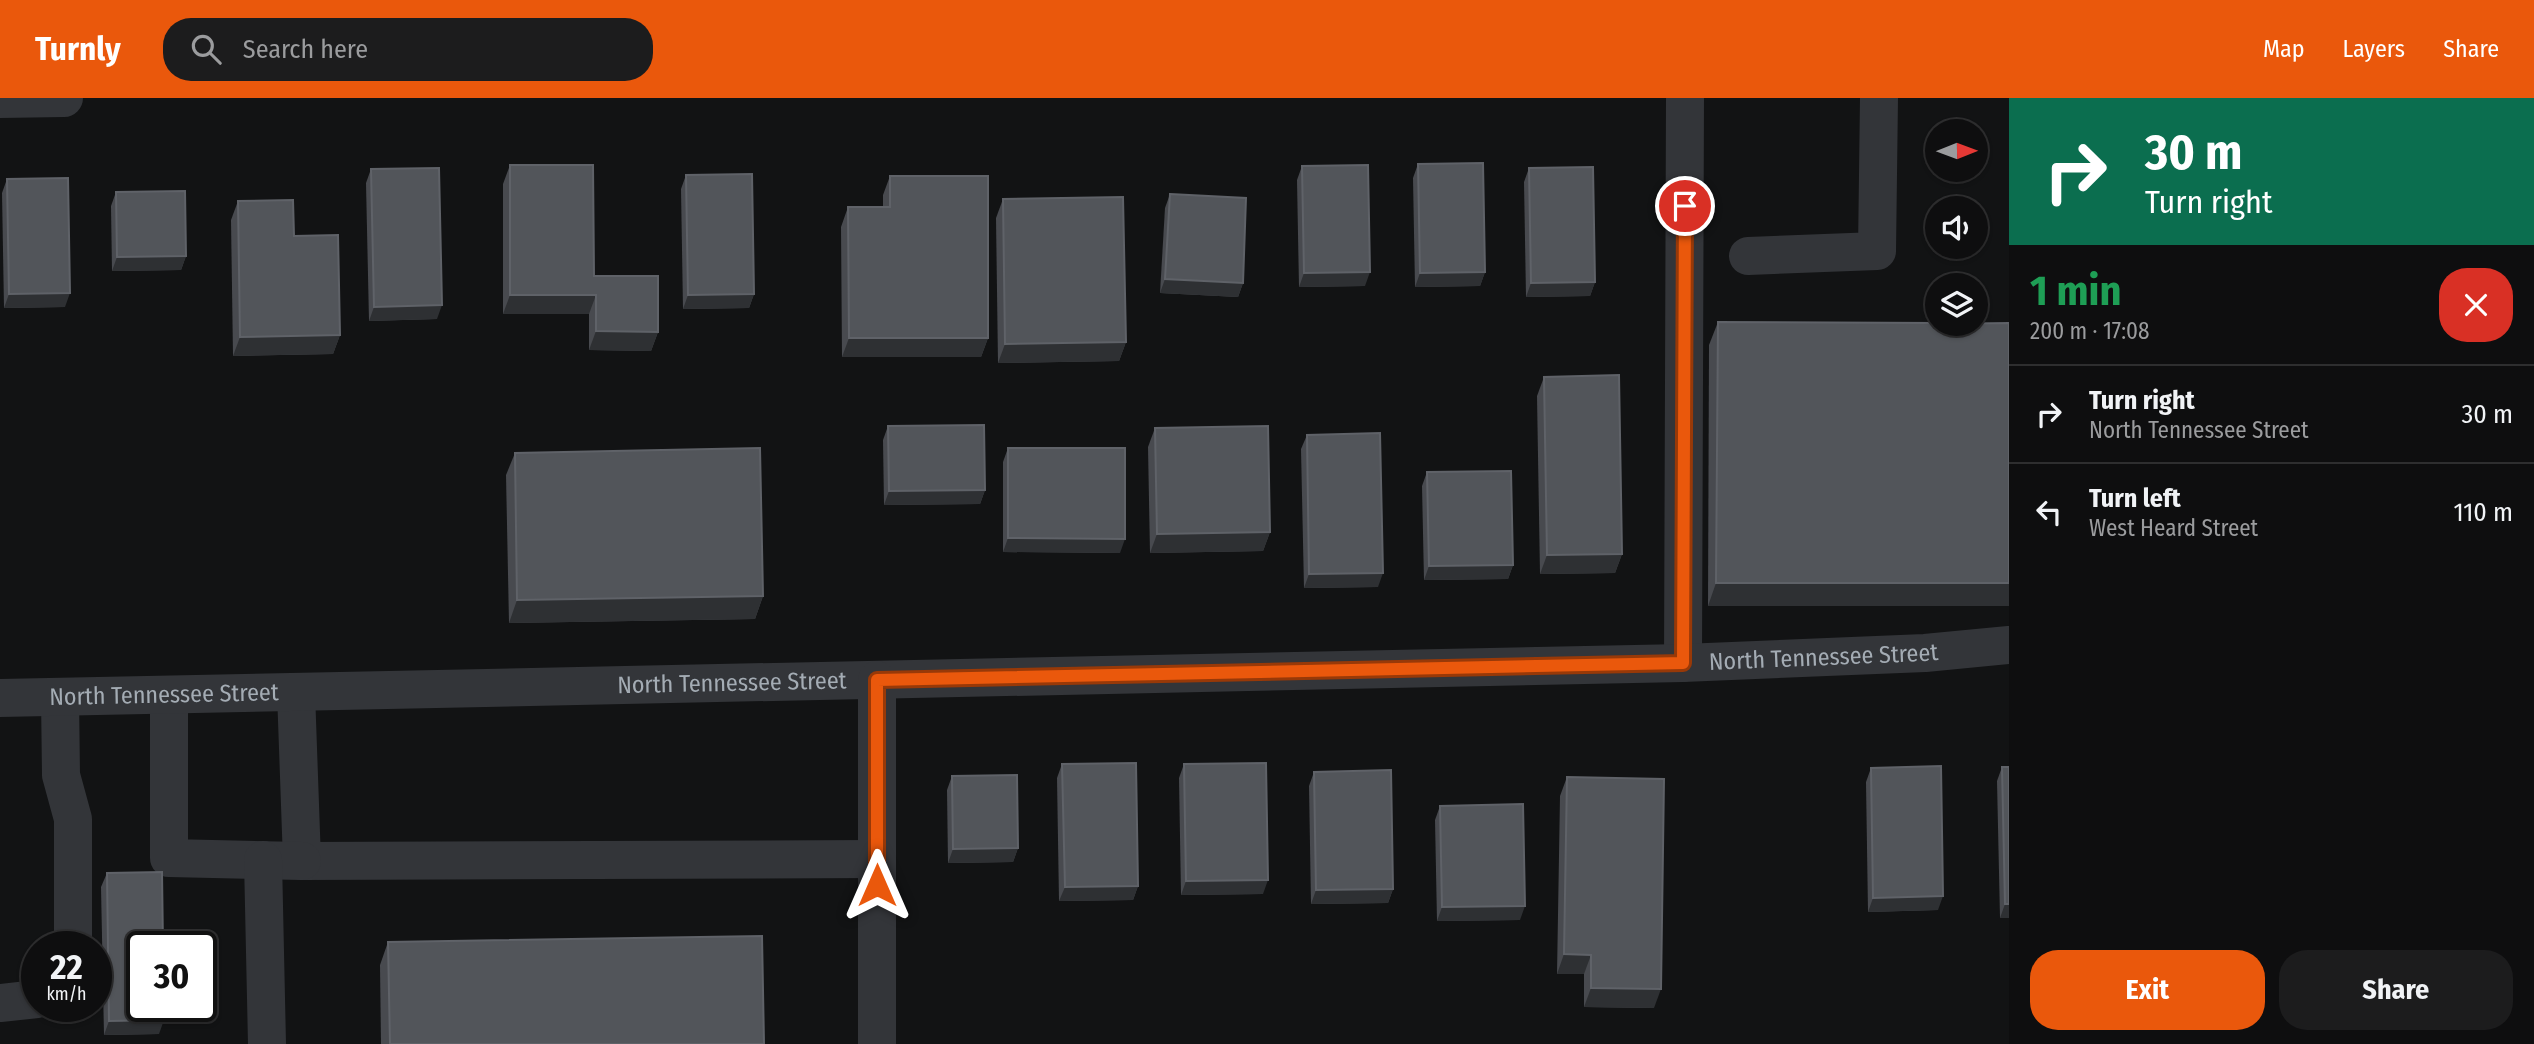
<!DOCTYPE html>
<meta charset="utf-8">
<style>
:root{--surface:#0e0e0f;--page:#1c1c1d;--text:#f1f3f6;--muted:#9b9c9e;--line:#2e2e2f;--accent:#ea580c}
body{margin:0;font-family:"Fira Sans Condensed",sans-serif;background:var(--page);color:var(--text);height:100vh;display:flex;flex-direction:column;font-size:26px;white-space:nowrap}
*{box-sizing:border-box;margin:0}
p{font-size:23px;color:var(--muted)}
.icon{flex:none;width:38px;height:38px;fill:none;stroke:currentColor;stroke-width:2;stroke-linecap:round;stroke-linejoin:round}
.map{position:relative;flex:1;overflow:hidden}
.panel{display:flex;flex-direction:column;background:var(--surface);width:525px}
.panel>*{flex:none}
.banner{background:#0b6e4f;color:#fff;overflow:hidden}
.needle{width:46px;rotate:89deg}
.tools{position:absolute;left:1925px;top:21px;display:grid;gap:14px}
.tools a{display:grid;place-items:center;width:63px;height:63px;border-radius:50%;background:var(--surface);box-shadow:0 2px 5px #0004,0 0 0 2px var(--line);font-size:35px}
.speed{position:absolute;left:21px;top:833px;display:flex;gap:14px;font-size:35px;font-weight:700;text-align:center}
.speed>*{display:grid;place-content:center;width:91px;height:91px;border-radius:50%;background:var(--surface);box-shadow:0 2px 5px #0004,0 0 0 2px var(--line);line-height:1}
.speed small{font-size:18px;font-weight:400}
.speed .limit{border:4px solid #111;border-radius:10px;background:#fff;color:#111}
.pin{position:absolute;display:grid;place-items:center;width:60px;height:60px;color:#fff;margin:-30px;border:4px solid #fff;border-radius:50%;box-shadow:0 2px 7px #0007}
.me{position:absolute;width:77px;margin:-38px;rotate:0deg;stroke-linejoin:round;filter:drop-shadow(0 0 5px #0008)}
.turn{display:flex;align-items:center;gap:24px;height:147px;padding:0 21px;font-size:32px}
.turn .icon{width:91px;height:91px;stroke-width:2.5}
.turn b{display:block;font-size:49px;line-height:60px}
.round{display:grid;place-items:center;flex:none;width:74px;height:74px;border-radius:28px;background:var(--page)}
.headline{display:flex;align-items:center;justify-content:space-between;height:119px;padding:0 21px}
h1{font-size:42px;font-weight:700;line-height:52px;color:#1e9e55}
.action{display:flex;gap:14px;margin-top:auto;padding:14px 21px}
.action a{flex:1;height:80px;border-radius:28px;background:var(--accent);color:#fff;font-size:28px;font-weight:700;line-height:80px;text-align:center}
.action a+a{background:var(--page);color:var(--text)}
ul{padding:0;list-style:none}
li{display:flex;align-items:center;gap:21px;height:98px;padding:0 21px;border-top:2px solid var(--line)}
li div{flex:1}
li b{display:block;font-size:26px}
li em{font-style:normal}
header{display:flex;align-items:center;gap:42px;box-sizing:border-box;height:98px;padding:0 35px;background:var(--accent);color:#fff}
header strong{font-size:33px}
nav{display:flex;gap:38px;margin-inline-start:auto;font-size:24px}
.search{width:490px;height:63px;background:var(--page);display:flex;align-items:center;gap:18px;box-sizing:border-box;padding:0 24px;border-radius:28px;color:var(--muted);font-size:26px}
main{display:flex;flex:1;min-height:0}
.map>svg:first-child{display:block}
</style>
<header>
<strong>Turnly</strong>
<div class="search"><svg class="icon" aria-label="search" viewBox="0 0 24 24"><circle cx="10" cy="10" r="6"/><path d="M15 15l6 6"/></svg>Search here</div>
<nav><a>Map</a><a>Layers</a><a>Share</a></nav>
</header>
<main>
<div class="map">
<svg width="2009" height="946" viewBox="0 0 2009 946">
<rect width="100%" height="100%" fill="#121314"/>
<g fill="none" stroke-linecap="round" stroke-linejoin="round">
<g stroke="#333539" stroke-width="38">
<path d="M 0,1 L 64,0"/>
<path d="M 1748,158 L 1877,153 L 1879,0"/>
<path d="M 1683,565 L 1685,0"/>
<path d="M 296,594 L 302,763 L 877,761"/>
<path d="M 169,597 L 169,760 L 302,763"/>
<path d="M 60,599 L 61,677 L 73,721 L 73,849"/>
<path id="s1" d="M 0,600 L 1683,565 L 1925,555 L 2009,547"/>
<path d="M 263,762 L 267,946"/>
<path d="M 0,905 L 37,901"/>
<path d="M 877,946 L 877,582"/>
</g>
</g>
<g fill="#484a4f">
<path d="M 1418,66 L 1485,174 L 1480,188 L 1415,189 L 1413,80 Z"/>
<path d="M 510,67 L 594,178 L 658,234 L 651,253 L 589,252 L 589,216 L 503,216 L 503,86 Z"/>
<path d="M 1302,68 L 1365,188 L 1299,189 L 1297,82 Z"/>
<path d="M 1529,70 L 1595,184 L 1590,198 L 1526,199 L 1524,84 Z"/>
<path d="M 371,71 L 437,221 L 369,223 L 366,85 Z"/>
<path d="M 686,77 L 754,196 L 749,210 L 683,211 L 681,91 Z"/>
<path d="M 890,78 L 988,240 L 981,259 L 842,259 L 841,129 L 848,109 L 883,109 L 883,97 Z"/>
<path d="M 7,81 L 65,209 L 4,210 L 2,95 Z"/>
<path d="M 116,94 L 186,158 L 181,172 L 112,173 L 111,108 Z"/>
<path d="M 1170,96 L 1243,185 L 1238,199 L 1160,195 L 1165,110 Z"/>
<path d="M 1003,101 L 1126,244 L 1119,263 L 998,265 L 996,120 Z"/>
<path d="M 238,103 L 294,138 L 340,237 L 333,256 L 233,258 L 231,122 Z"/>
<path d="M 1718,224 L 2009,225 L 2009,508 L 1708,508 L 1709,247 Z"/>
<path d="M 1544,279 L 1622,456 L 1615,475 L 1540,476 L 1537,298 Z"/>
<path d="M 888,328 L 985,392 L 980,406 L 884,407 L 883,342 Z"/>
<path d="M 1155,330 L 1270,434 L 1263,453 L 1150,455 L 1148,349 Z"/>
<path d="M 1307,337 L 1378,489 L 1304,490 L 1301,351 Z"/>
<path d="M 1008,350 L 1120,455 L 1003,454 L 1003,364 Z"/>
<path d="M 515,355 L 763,498 L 755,521 L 509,525 L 506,377 Z"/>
<path d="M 1427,374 L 1513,467 L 1508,481 L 1424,482 L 1422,388 Z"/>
<path d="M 1062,666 L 1138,788 L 1133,802 L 1059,803 L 1057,680 Z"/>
<path d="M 1184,666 L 1263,796 L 1181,797 L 1179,680 Z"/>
<path d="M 2002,669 L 2009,669 L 2009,820 L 2000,820 L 1997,683 Z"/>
<path d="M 1871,670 L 1938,812 L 1868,814 L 1866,684 Z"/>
<path d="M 1314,674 L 1393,791 L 1388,805 L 1311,806 L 1309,688 Z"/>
<path d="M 952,678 L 1018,750 L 1013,764 L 948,765 L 947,692 Z"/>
<path d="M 1567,679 L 1654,910 L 1584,909 L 1584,876 L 1557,876 L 1560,698 Z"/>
<path d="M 1440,708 L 1520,822 L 1437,823 L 1435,722 Z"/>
<path d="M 107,775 L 159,936 L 104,937 L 101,789 Z"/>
<path d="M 388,844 L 764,946 L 381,946 L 380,867 Z"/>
</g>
<g fill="#2e3033">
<path d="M 186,158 L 181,172 L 112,173 L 117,159 Z"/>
<path d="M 1370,174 L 1365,188 L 1299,189 L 1304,175 Z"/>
<path d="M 1485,174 L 1480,188 L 1415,189 L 1420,175 Z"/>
<path d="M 1165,181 L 1243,185 L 1238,199 L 1160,195 Z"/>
<path d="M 1595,184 L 1590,198 L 1526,199 L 1531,185 Z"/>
<path d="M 70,195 L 65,209 L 4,210 L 9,196 Z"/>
<path d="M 754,196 L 749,210 L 683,211 L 688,197 Z"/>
<path d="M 510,197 L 596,197 L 589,216 L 503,216 Z"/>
<path d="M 442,207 L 437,221 L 369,223 L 374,209 Z"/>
<path d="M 596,233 L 658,234 L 651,253 L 589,252 Z"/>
<path d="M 340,237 L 333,256 L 233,258 L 240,239 Z"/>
<path d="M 849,240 L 988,240 L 981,259 L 842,259 Z"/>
<path d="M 1126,244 L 1119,263 L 998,265 L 1005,246 Z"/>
<path d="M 985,392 L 980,406 L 884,407 L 889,393 Z"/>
<path d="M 1270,434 L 1263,453 L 1150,455 L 1157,436 Z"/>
<path d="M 1008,440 L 1125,441 L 1120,455 L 1003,454 Z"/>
<path d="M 1622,456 L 1615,475 L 1540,476 L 1547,457 Z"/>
<path d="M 1513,467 L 1508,481 L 1424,482 L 1429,468 Z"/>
<path d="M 1383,475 L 1378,489 L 1304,490 L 1309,476 Z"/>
<path d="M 1716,485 L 2009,485 L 2009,508 L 1708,508 Z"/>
<path d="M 763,498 L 755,521 L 509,525 L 517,502 Z"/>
<path d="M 1018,750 L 1013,764 L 948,765 L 953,751 Z"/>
<path d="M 1268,782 L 1263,796 L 1181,797 L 1186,783 Z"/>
<path d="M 1138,788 L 1133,802 L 1059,803 L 1065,789 Z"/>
<path d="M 1393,791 L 1388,805 L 1311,806 L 1316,792 Z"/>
<path d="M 1943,798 L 1938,812 L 1868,814 L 1873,800 Z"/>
<path d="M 2005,806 L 2009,806 L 2009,820 L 2000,820 Z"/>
<path d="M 1525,808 L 1520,822 L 1437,823 L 1442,809 Z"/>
<path d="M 1564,856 L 1591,857 L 1584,876 L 1557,876 Z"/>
<path d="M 1591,890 L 1661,891 L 1654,910 L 1584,909 Z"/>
<path d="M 164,922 L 159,936 L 104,937 L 109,923 Z"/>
</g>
<g fill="#52555a" stroke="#5f6268" stroke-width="2">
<path d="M 1483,65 L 1485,174 L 1420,175 L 1418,66 Z"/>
<path d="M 510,67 L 593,67 L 594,178 L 658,178 L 658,234 L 596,233 L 596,197 L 510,197 Z"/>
<path d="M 1368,67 L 1370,174 L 1304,175 L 1302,68 Z"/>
<path d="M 1593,69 L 1595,184 L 1531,185 L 1529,70 Z"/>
<path d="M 439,70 L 442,207 L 374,209 L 371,71 Z"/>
<path d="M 752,76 L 754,196 L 688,197 L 686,77 Z"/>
<path d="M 890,78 L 988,78 L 988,240 L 849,240 L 848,109 L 890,109 Z"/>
<path d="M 68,80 L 70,195 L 9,196 L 7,81 Z"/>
<path d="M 185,93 L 186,158 L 117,159 L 116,94 Z"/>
<path d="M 1170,96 L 1246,100 L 1243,185 L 1165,181 Z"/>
<path d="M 1123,99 L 1126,244 L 1005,246 L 1003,101 Z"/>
<path d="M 293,102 L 294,138 L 338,137 L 340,237 L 240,239 L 238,103 Z"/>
<path d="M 1718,224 L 1937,225 L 1937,226 L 2009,225 L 2009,485 L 1716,485 Z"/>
<path d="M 1619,277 L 1622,456 L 1547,457 L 1544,279 Z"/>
<path d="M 984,327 L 985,392 L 889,393 L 888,328 Z"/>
<path d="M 1268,328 L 1270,434 L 1157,436 L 1155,330 Z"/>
<path d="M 1380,335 L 1383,475 L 1309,476 L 1307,337 Z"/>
<path d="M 760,350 L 763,498 L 517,502 L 515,355 Z"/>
<path d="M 1008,350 L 1125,350 L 1125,441 L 1008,440 Z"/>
<path d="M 1511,373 L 1513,467 L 1429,468 L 1427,374 Z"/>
<path d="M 1136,665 L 1138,788 L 1065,789 L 1062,666 Z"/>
<path d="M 1266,665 L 1268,782 L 1186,783 L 1184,666 Z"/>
<path d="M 1941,668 L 1943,798 L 1873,800 L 1871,670 Z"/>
<path d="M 2002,669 L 2009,669 L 2009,806 L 2005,806 Z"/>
<path d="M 1391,672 L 1393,791 L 1316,792 L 1314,674 Z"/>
<path d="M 1017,677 L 1018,750 L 953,751 L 952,678 Z"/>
<path d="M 1567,679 L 1664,681 L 1661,891 L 1591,890 L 1591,857 L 1564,856 Z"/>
<path d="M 1523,706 L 1525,808 L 1442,809 L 1440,708 Z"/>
<path d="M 162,774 L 163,849 L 142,849 L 142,908 L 164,908 L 164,922 L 109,923 L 107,775 Z"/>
<path d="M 762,838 L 764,946 L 390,946 L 388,844 Z"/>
</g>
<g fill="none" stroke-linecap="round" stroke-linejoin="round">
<defs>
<path id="route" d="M 877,787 L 877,582 L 1683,565 L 1685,108"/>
</defs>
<use href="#route" stroke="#983908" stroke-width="18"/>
<use href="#route" stroke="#ea580c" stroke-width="12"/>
</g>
<g text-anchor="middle" stroke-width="6" stroke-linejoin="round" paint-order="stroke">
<g font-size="24" fill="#a4acb4" stroke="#0d0e0f">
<text dy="8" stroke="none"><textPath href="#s1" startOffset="1824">North Tennessee Street</textPath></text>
<text dy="8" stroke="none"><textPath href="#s1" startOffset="732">North Tennessee Street</textPath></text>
<text dy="8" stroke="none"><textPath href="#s1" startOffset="164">North Tennessee Street</textPath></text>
</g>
</g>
</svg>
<div class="tools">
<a><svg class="needle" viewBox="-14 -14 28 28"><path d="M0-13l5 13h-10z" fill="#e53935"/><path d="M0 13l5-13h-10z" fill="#9b9c9e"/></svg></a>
<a><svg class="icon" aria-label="sound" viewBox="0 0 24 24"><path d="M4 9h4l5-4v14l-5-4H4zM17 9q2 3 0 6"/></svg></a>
<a><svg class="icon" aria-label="layers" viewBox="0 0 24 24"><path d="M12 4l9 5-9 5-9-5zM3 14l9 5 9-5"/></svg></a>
</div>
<div class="speed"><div>22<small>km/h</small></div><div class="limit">30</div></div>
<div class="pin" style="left:1685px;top:108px;background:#d93025"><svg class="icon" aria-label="arrive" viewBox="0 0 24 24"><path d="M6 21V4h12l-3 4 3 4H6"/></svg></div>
<svg class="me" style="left:877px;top:787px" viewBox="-20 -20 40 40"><path d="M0-17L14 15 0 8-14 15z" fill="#ea580c" stroke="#fff" stroke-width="4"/></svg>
</div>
<section class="panel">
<div class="banner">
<div class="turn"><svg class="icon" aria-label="right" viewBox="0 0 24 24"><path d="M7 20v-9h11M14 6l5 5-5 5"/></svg><div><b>30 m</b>Turn right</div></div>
</div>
<div class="headline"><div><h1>1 min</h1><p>200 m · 17:08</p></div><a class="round" style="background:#d93025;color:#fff"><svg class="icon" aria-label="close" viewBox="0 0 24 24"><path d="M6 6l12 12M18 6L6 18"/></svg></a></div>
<ul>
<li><svg class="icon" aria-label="right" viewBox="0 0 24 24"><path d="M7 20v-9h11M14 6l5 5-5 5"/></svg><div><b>Turn right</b><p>North Tennessee Street</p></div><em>30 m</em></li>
<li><svg class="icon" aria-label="left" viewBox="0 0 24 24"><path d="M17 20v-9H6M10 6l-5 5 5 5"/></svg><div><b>Turn left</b><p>West Heard Street</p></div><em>110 m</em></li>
</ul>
<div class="action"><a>Exit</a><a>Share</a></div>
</section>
</main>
